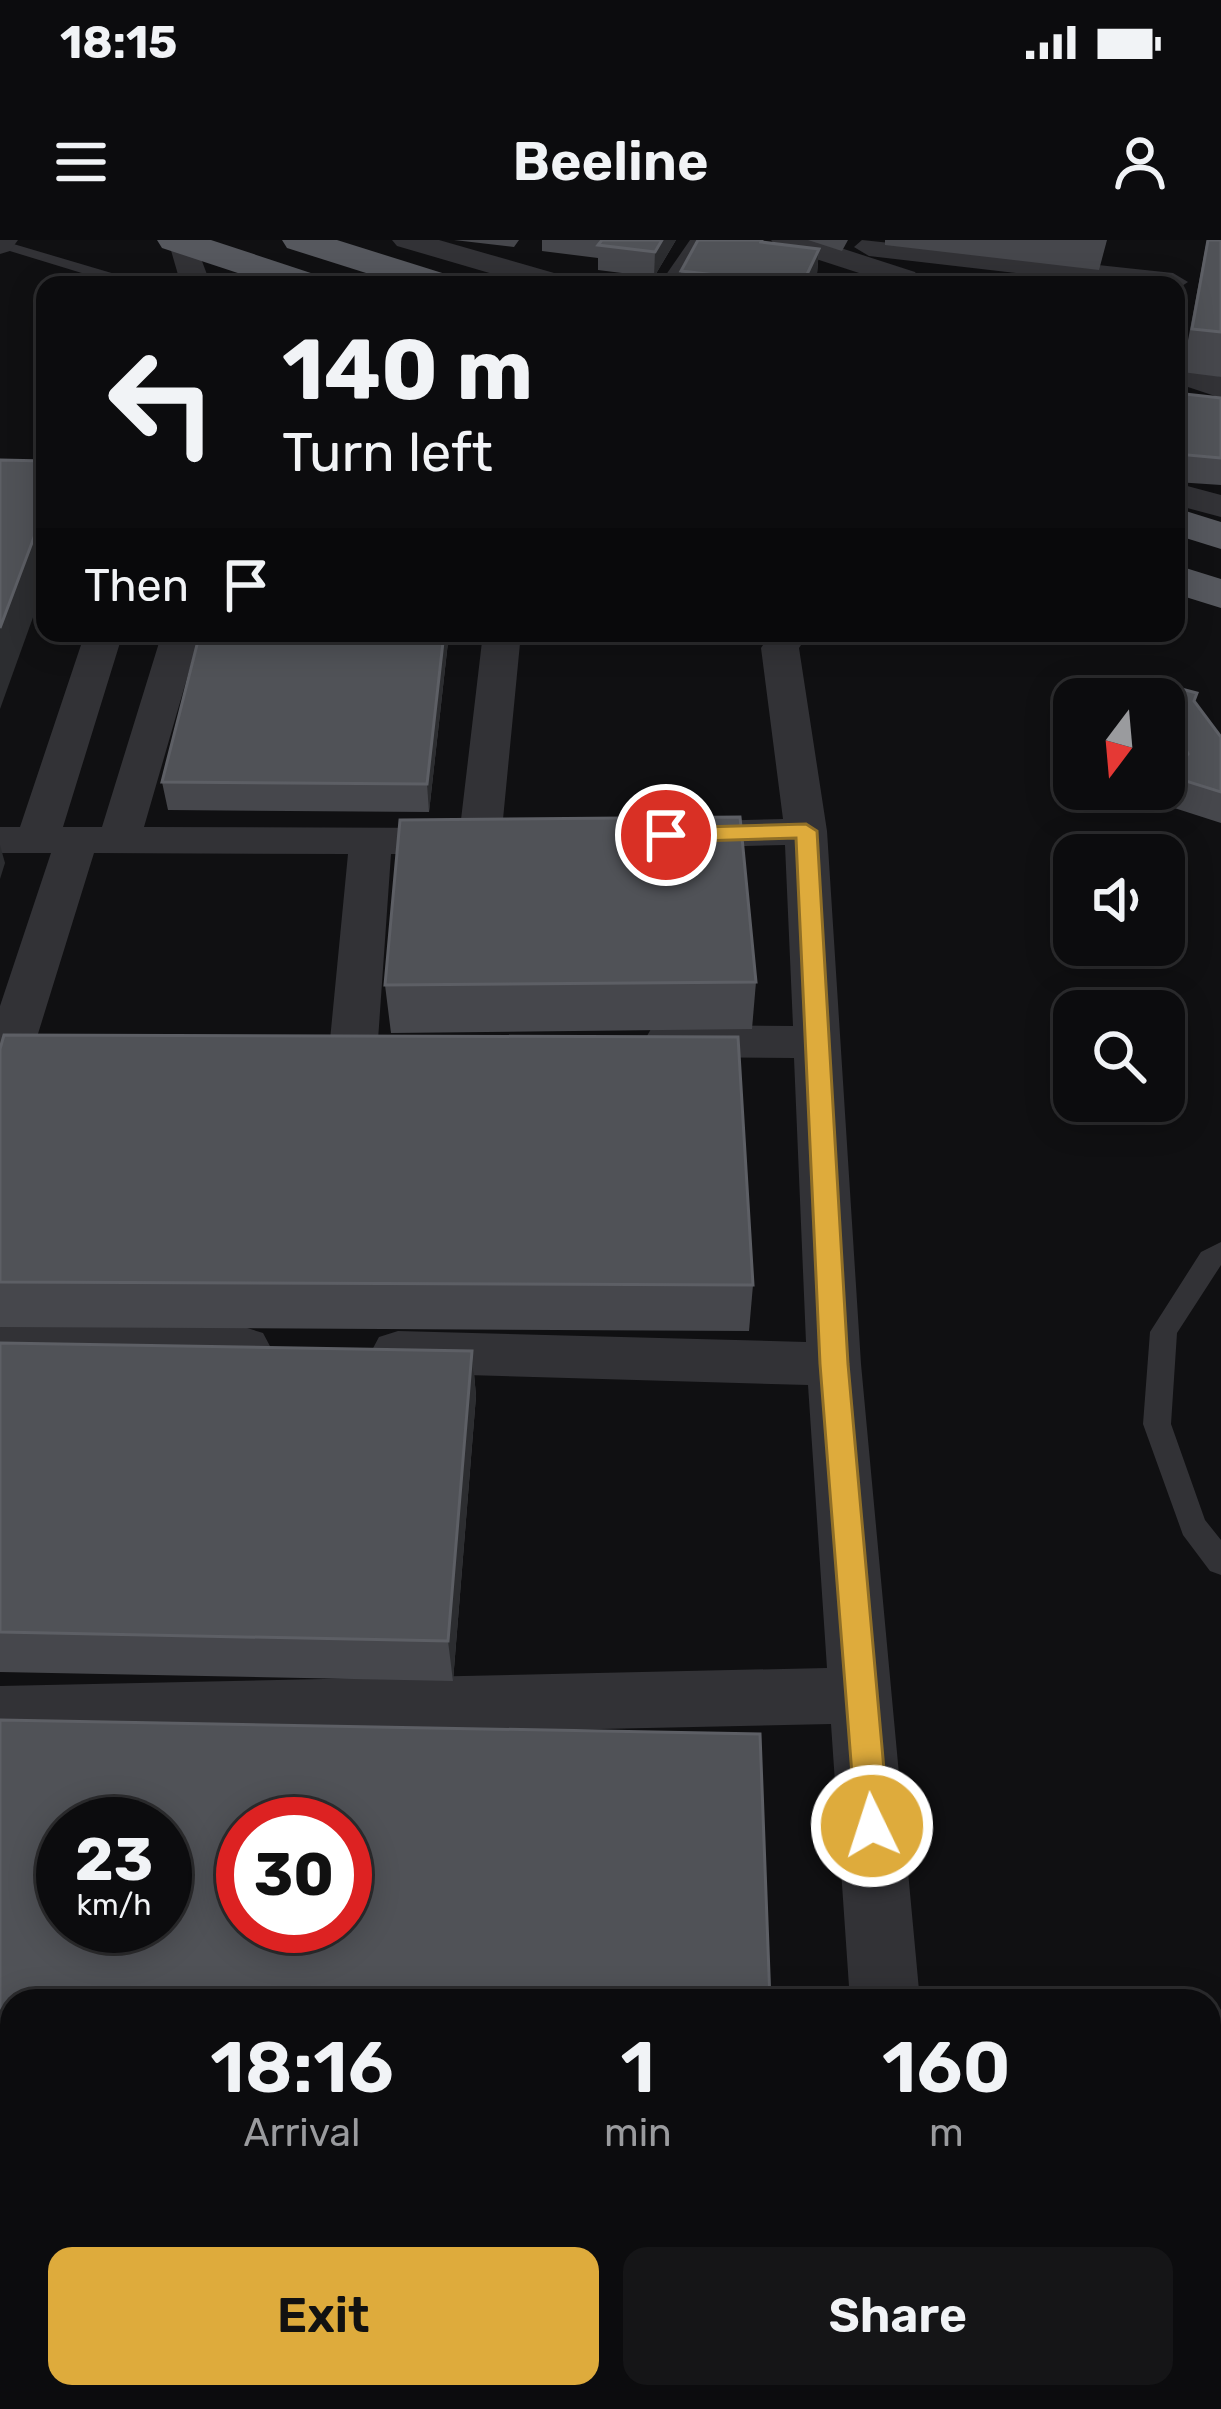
<!DOCTYPE html>
<style>
:root{--surface:#0c0c0e;--page:#151517;--text:#f1f3f6;--muted:#9a9b9e;--line:#2c2c2e;--accent:#deab3c}
body{margin:0;font-family:Rubik,sans-serif;background:var(--page);color:var(--text);height:100vh;display:flex;flex-direction:column;font-size:45px;white-space:nowrap}
*{box-sizing:border-box;margin:0}
p{font-size:39px;color:var(--muted)}
.icon{flex:none;width:66px;height:66px;fill:none;stroke:currentColor;stroke-width:2;stroke-linecap:round;stroke-linejoin:round}
.map{position:relative;flex:1;overflow:hidden}
.panel{position:absolute;left:0px;top:1749px;width:1221px;height:420px;display:flex;flex-direction:column;background:var(--surface);border-radius:36px 36px 0 0;box-shadow:0 6px 30px #0003,0 0 0 3px var(--line)}
.panel>*{flex:none}
.hud{position:absolute;left:36px;top:36px;width:1149px;height:366px;border-radius:24px;box-shadow:0 6px 30px #0003,0 0 0 3px var(--line);background:#0c0c0e;color:var(--text);overflow:hidden}
.needle{width:78px;rotate:196deg}
.controls{position:absolute;left:1053px;top:438px;display:grid;gap:24px}
.controls a{display:grid;place-items:center;width:132px;height:132px;border-radius:24px;background:var(--surface);box-shadow:0 6px 30px #0003,0 0 0 3px var(--line);font-size:60px}
.speed{position:absolute;left:36px;top:1557px;display:flex;gap:24px;font-size:60px;font-weight:700;text-align:center}
.speed>*{display:grid;place-content:center;width:156px;height:156px;border-radius:50%;background:var(--surface);box-shadow:0 6px 30px #0003,0 0 0 3px var(--line);line-height:1}
.speed small{font-size:30px;font-weight:400}
.speed .limit{border:18px solid #d22;background:#fff;color:#111}
.pin{position:absolute;display:grid;place-items:center;width:102px;height:102px;color:#fff;margin:-51px;border:6px solid #fff;border-radius:50%;box-shadow:0 3px 12px #0007}
.me{position:absolute;width:132px;margin:-66px;rotate:356deg;stroke-linejoin:round;filter:drop-shadow(0 0 9px #0008)}
.turn{display:flex;align-items:center;gap:42px;height:252px;padding:0 48px;font-size:54px}
.turn .icon{width:156px;height:156px;stroke-width:2.5}
.turn b{display:block;font-size:84px;line-height:102px}
.then{display:flex;align-items:center;height:114px;padding:0 48px;background:#0003;gap:24px;font-size:45px}
.eta{display:flex;justify-content:space-evenly;align-items:center;height:204px;text-align:center}
.eta b{font-size:72px;font-weight:600;line-height:84px}
.primary-button{display:flex;gap:24px;margin-top:auto;padding:24px 48px}
.primary-button a{flex:1;height:138px;border-radius:24px;background:var(--accent);color:#111;font-size:48px;font-weight:600;line-height:138px;text-align:center}
.primary-button a+a{background:var(--page);color:var(--text)}
.status{display:flex;justify-content:space-between;align-items:center;height:84px;padding:0 60px;background:var(--surface);direction:ltr}
.status svg{height:33px;fill:currentColor}
header{display:flex;justify-content:space-between;align-items:center;height:156px;padding:0 48px;background:var(--surface);font-size:54px;font-weight:600}
.map>svg:first-child{display:block}
</style>
<div class="status"><b>18:15</b><svg viewBox="0 0 49 12"><path d="M0 12V9h3v3zM5 12V6h3v6zM10 12V3h3v9zM15 12V0h3v12zM26 1h20v11H26zM47 4h2v5h-2z"/></svg></div>
<header><svg class="icon" aria-label="menu" viewBox="0 0 24 24"><path d="M4 6h16M4 12h16M4 18h16"/></svg>Beeline<svg class="icon" aria-label="person" viewBox="0 0 24 24"><circle cx="12" cy="8" r="4"/><path d="M4 21q1-7 8-7t8 7"/></svg></header>
<div class="map">
<svg width="1221" height="2169" viewBox="0 0 1221 2169">
<rect width="100%" height="100%" fill="#101012"/>
<g fill="none" stroke-linecap="round" stroke-linejoin="round">
<g fill="#323236" fill-rule="evenodd">
<path d="M 0,0 L 142,42 L 145,45 L 121,45 L 0,8 Z"/>
<path d="M 1221,1002 L 1221,1025 L 1177,1093 L 1171,1184 L 1205,1280 L 1221,1300 L 1221,1335 L 1210,1331 L 1183,1295 L 1143,1184 L 1150,1092 L 1201,1012 Z"/>
</g>
<g fill="#323236" fill-rule="evenodd">
<path d="M 0,0 L 18,0 L 10,11 L 0,14 Z"/>
<path d="M 168,0 L 194,0 L 211,45 L 181,45 Z"/>
<path d="M 392,0 L 439,0 L 575,39 L 579,45 L 531,45 L 397,6 Z"/>
<path d="M 690,0 L 720,0 L 689,45 L 659,45 Z"/>
<path d="M 771,0 L 816,0 L 915,32 L 919,38 L 915,44 L 893,44 L 776,6 Z"/>
<path d="M 862,0 L 1173,33 L 1188,42 L 1176,50 L 1176,45 L 1121,45 L 869,16 L 854,7 Z"/>
<path d="M 1176,122 L 1221,137 L 1221,158 L 1176,143 Z"/>
<path d="M 1176,243 L 1221,255 L 1221,277 L 1176,265 Z"/>
<path d="M 85,393 L 123,393 L 63,587 L 102,587 L 162,393 L 200,393 L 144,587 L 460,588 L 483,393 L 521,393 L 501,600 L 495,609 L 468,614 L 391,614 L 378,800 L 371,811 L 354,816 L 337,811 L 330,800 L 348,614 L 94,613 L 24,839 L 17,851 L 0,856 L 0,766 L 51,613 L 0,613 L 0,587 L 20,587 Z"/>
<path d="M 771,393 L 809,393 L 799,408 L 827,591 L 861,1124 L 920,1761 L 850,1761 L 831,1484 L 0,1502 L 0,1446 L 827,1428 L 808,1145 L 398,1133 L 379,1127 L 371,1112 L 379,1097 L 398,1091 L 806,1102 L 794,818 L 668,817 L 651,813 L 644,801 L 651,789 L 668,785 L 793,786 L 785,605 L 671,608 L 656,604 L 650,595 L 656,586 L 671,582 L 783,579 L 761,408 Z"/>
<path d="M 0,1080 L 244,1087 L 263,1093 L 271,1108 L 263,1123 L 244,1129 L 0,1122 Z"/>
<rect x="0" y="1922" width="12" height="74"/>
<path d="M 307,2157 L 385,2157 L 384,2169 L 306,2169 Z"/>
<path d="M 877,2157 L 955,2157 L 956,2169 L 878,2169 Z"/>
</g>
<g fill="#56585e" fill-rule="evenodd">
<path d="M 157,0 L 211,0 L 323,37 L 329,45 L 274,45 L 162,8 Z"/>
<path d="M 282,0 L 337,0 L 455,37 L 461,45 L 404,45 L 287,8 Z"/>
<path d="M 1176,268 L 1221,282 L 1221,309 L 1176,295 Z"/>
<path d="M 1176,325 L 1221,339 L 1221,368 L 1176,354 Z"/>
</g>
</g>
<g fill="#46474c">
<path d="M 454,0 L 519,0 L 514,7 Z"/>
<path d="M 542,0 L 676,0 L 654,37 L 598,30 L 598,18 L 542,11 Z"/>
<path d="M 808,0 L 848,0 L 842,11 Z"/>
<path d="M 885,0 L 1107,0 L 1099,30 L 885,5 Z"/>
<path d="M 1207,0 L 1221,0 L 1221,137 L 1182,132 Z"/>
<path d="M 767,3 L 819,9 L 817,34 L 812,45 L 680,45 L 681,31 Z"/>
<path d="M 1176,153 L 1221,158 L 1221,245 L 1176,242 Z"/>
<path d="M 200,393 L 449,393 L 429,572 L 168,570 L 162,542 Z"/>
<path d="M 1166,445 L 1194,462 L 1221,497 L 1221,583 L 1165,565 L 1173,537 L 1176,532 L 1164,508 L 1164,459 L 1160,459 Z"/>
<path d="M 756,742 L 752,789 L 391,793 L 385,745 Z"/>
<path d="M 0,809 L 753,1045 L 749,1091 L 0,1087 Z"/>
<path d="M 0,1103 L 472,1111 L 476,1156 L 453,1441 L 0,1432 Z"/>
<path d="M 0,1480 L 12,1761 L 12,1912 L 0,1912 Z"/>
</g>
<g fill="#2c2d30">
<path d="M 662,0 L 676,0 L 654,37 L 655,12 Z"/>
<path d="M 819,9 L 817,34 L 812,45 L 802,45 Z"/>
<path d="M 45,268 L 45,344 L 0,469 L 0,388 Z"/>
<path d="M 444,393 L 449,393 L 429,572 L 427,544 Z"/>
<path d="M 0,605 L 5,623 L 0,639 Z"/>
<path d="M 472,1111 L 476,1156 L 453,1441 L 448,1401 Z"/>
</g>
<g fill="#505257" stroke="#5d5f65" stroke-width="3" fill-rule="evenodd">
<path d="M 602,0 L 662,0 L 655,12 L 598,5 Z"/>
<path d="M 698,0 L 762,0 L 761,2 L 819,9 L 802,45 L 738,45 L 742,38 L 681,31 Z"/>
<path d="M 1208,0 L 1221,0 L 1221,92 L 1192,89 Z"/>
<path d="M 875,38 L 930,45 L 872,45 Z"/>
<path d="M 1176,153 L 1221,158 L 1221,218 L 1176,214 Z"/>
<path d="M 0,220 L 45,221 L 45,268 L 0,388 Z"/>
<path d="M 200,393 L 444,393 L 427,544 L 162,542 Z"/>
<path d="M 1166,445 L 1197,453 L 1194,461 L 1221,497 L 1221,552 L 1173,537 L 1188,514 L 1164,465 L 1164,459 L 1160,458 Z"/>
<path d="M 740,577 L 756,742 L 385,745 L 400,580 Z"/>
<path d="M 4,795 L 738,797 L 753,1045 L 0,1042 L 0,809 Z"/>
<path d="M 0,1103 L 472,1111 L 448,1401 L 0,1392 Z"/>
<path d="M 0,1480 L 760,1494 L 770,1761 L 12,1761 L 12,1883 L 0,1883 ZM 63,1584 L 165,1584 L 165,1686 L 63,1686 ZM 243,1584 L 345,1584 L 345,1686 L 243,1686 Z"/>
<path d="M 380,2157 L 827,2157 L 827,2169 L 379,2169 Z"/>
</g>
<path fill="#deab3c" stroke="#906f27" stroke-width="3" d="M 806,584 L 817,591 L 848,1124 L 889,1586 L 884,1597 L 872,1602 L 860,1597 L 856,1586 L 820,1124 L 796,598 L 666,602 L 655,595 L 666,588 Z"/>
</svg>
<div class="controls">
<a><svg class="needle" viewBox="-14 -14 28 28"><path d="M0-13l5 13h-10z" fill="#e53935"/><path d="M0 13l5-13h-10z" fill="#9a9b9e"/></svg></a>
<a><svg class="icon" aria-label="sound" viewBox="0 0 24 24"><path d="M4 9h4l5-4v14l-5-4H4zM17 9q2 3 0 6"/></svg></a>
<a><svg class="icon" aria-label="search" viewBox="0 0 24 24"><circle cx="10" cy="10" r="6"/><path d="M15 15l6 6"/></svg></a>
</div>
<div class="speed"><div>23<small>km/h</small></div><div class="limit">30</div></div>
<div class="pin" style="left:666px;top:595px;background:#d93025"><svg class="icon" aria-label="arrive" viewBox="0 0 24 24"><path d="M6 21V4h12l-3 4 3 4H6"/></svg></div>
<svg class="me" style="left:872px;top:1586px" viewBox="-20 -20 40 40"><circle r="17" fill="#deab3c" stroke="#fff" stroke-width="3"/><path d="M0-11L8 9 0 5-8 9z" fill="#fff"/></svg>
<div class="hud">
<div class="turn"><svg class="icon" aria-label="left" viewBox="0 0 24 24"><path d="M17 20v-9H6M10 6l-5 5 5 5"/></svg><div><b>140 m</b>Turn left</div></div>
<div class="then">Then<svg class="icon" aria-label="arrive" viewBox="0 0 24 24"><path d="M6 21V4h12l-3 4 3 4H6"/></svg></div>
</div>
<section class="panel">
<div class="eta">
<div><b>18:16</b><p>Arrival</p></div>
<div><b>1</b><p>min</p></div>
<div><b>160</b><p>m</p></div>
</div>
<div class="primary-button"><a>Exit</a><a>Share</a></div>
</section>
</div>
